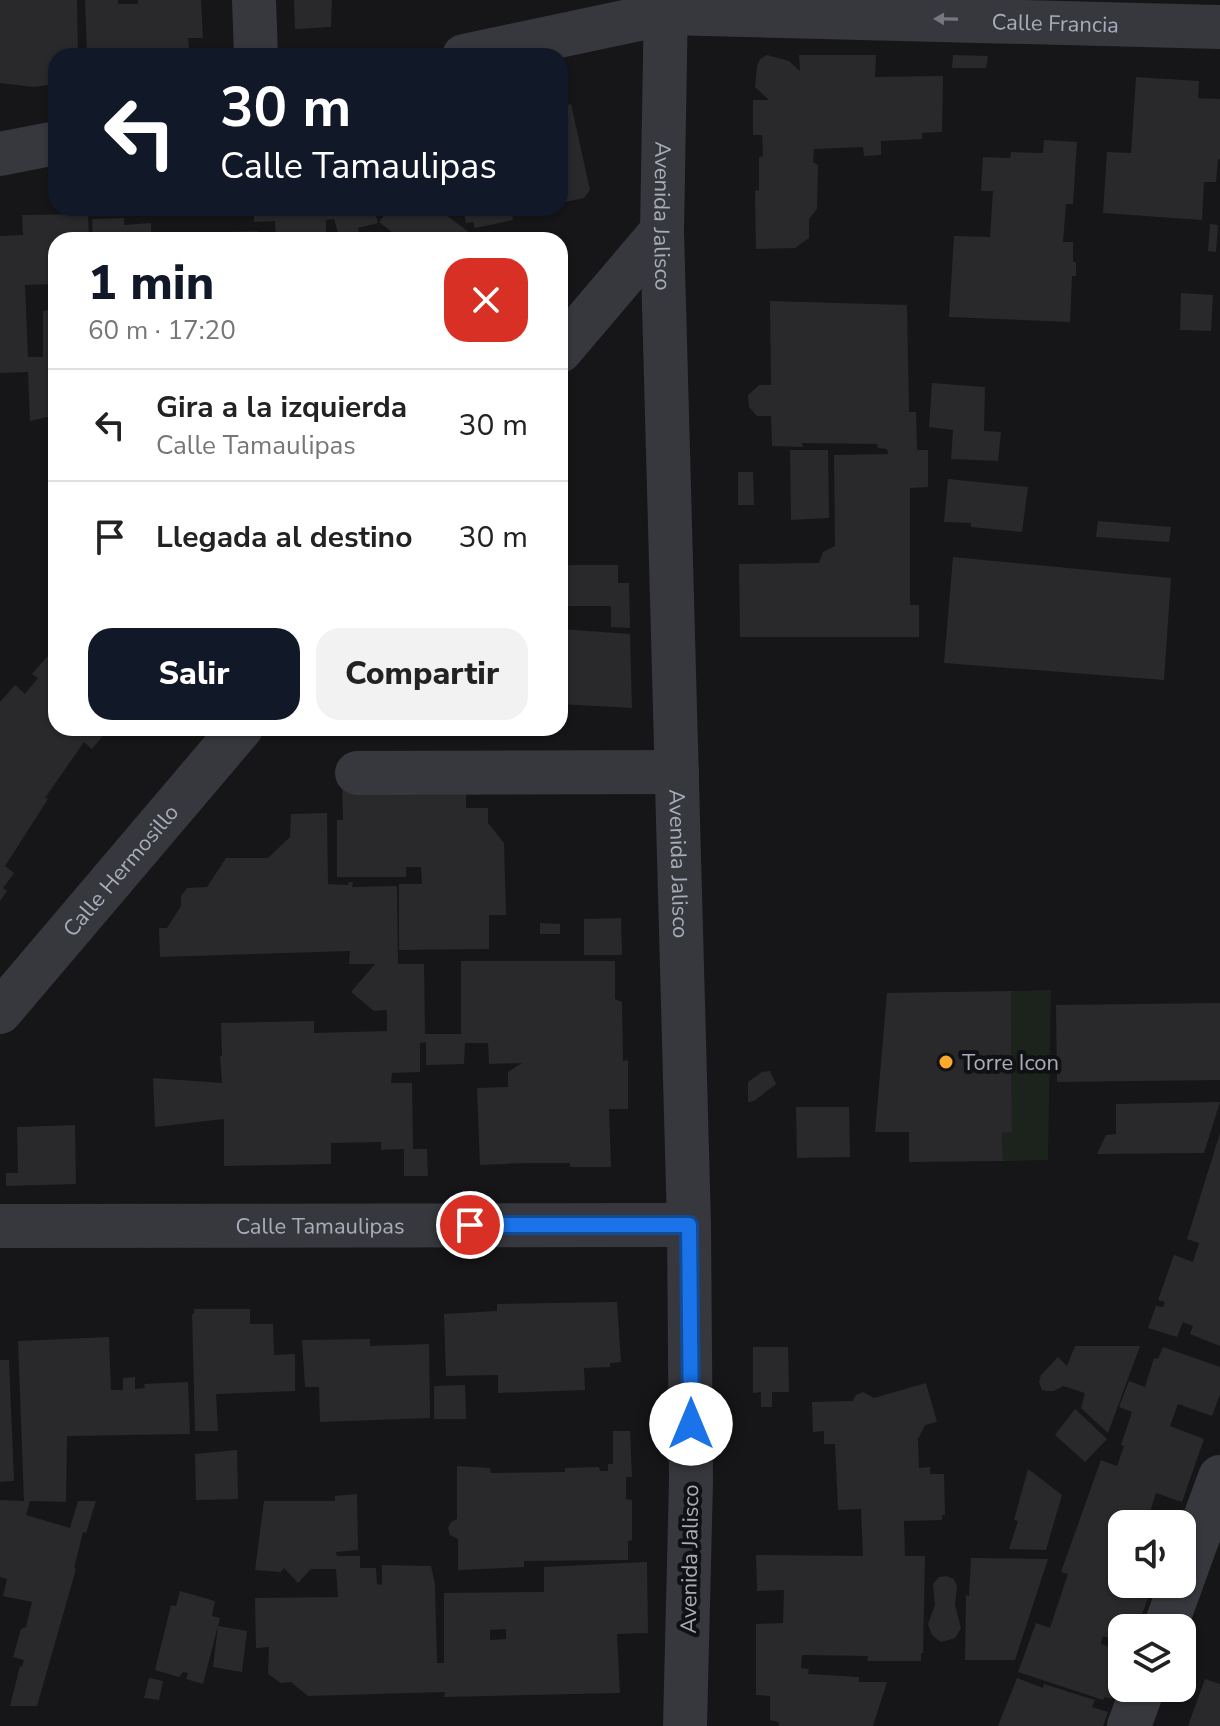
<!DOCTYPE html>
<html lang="es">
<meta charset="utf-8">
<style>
:root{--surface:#fff;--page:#f2f2f2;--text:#222;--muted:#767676;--line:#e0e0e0;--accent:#111827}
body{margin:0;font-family:"Nunito Sans",sans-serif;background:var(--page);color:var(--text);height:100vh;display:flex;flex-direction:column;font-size:30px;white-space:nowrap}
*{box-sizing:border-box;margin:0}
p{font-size:26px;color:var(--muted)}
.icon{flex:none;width:44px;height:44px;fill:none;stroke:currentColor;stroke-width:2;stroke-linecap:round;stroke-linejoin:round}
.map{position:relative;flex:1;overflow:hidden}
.sheet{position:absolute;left:48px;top:232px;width:520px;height:504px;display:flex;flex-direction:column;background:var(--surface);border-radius:24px;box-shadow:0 2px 6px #0004}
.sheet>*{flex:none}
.banner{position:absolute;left:48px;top:48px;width:520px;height:168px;border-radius:24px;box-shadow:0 2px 6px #0004;background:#111827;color:#fff;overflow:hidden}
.tools{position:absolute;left:1108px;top:1510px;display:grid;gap:16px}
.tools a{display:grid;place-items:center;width:88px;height:88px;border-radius:16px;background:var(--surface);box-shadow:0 2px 6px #0004;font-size:40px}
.pin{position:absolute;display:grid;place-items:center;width:68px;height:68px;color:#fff;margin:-34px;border:4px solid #fff;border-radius:50%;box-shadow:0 2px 8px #0007}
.me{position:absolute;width:88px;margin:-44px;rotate:0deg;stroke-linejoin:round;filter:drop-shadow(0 0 6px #0008)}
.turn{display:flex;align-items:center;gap:28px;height:168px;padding:0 40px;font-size:36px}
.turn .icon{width:104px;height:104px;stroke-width:2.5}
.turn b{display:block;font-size:56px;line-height:68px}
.round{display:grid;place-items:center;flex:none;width:84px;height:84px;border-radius:24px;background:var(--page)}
.summary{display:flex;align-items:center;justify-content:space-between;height:136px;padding:0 40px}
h1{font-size:48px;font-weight:800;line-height:60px;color:var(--accent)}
.primary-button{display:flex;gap:16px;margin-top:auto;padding:16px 40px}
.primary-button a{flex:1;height:92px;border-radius:24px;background:var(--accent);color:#fff;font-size:32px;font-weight:800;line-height:92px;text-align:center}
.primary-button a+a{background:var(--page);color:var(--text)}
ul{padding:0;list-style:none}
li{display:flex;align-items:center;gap:24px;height:112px;padding:0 40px;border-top:2px solid var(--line)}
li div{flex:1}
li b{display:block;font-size:30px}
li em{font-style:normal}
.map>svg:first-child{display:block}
</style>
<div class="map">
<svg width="1220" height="1726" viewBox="0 0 1220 1726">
<rect width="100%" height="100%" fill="#161618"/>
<path fill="#1c231c" d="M 1051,990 L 1048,1160 L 1003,1161 L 1002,1133 L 1012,1131 L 1011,991 Z"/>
<g fill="#29292c" fill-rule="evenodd">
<path d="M 0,0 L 77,0 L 78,56 L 56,56 L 56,84 L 34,87 L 0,83 Z"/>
<path d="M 85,0 L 118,0 L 118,4 L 138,4 L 138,0 L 201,0 L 203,38 L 188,38 L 189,50 L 180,50 L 180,56 L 99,56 L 99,53 L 87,53 Z"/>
<path d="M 294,0 L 332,0 L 331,27 L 295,29 Z"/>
<path d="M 767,55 L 789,61 L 800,71 L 799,55 L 876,55 L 875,77 L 943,76 L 942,132 L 922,133 L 922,139 L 881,141 L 881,155 L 864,156 L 863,147 L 814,149 L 813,162 L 818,165 L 817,209 L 809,219 L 809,238 L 795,248 L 756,249 L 755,191 L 759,190 L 759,157 L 763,156 L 762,135 L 753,135 L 753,100 L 769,100 L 755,87 L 757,66 L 760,59 Z"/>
<path d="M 953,55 L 988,56 L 986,68 L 952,68 Z"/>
<path d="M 1136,77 L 1199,81 L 1198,98 L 1220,99 L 1220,159 L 1218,159 L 1216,182 L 1204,182 L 1202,220 L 1103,213 L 1107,152 L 1131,153 Z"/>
<path d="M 571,104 L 590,190 L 584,198 L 560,203 L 560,107 Z"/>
<path d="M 1044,140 L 1077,142 L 1073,204 L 1066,204 L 1063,242 L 1073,242 L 1073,262 L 1076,262 L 1076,276 L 1072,276 L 1070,322 L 949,317 L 954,236 L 990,237 L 993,191 L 981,191 L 983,157 L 1010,158 L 1011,152 L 1043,153 Z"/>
<path d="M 254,208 L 374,208 L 378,223 L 358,228 L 361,240 L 340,240 L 334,219 L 326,220 L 326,234 L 313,235 L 313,240 L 276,240 L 275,221 L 254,222 Z"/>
<path d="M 390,208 L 447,208 L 441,211 L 479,240 L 386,240 L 392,232 L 379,222 Z"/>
<path d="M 463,208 L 533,208 L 533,209 L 512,214 L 513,220 L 475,228 L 473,222 L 466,223 Z"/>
<path d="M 88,214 L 89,240 L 56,240 L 56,284 L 25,285 L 28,357 L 43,357 L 43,311 L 56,309 L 56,415 L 30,421 L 28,372 L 0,373 L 0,236 L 23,235 L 22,215 Z"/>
<path d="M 124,218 L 124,225 L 151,223 L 151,240 L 93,240 L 92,219 Z"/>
<path d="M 1210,224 L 1218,225 L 1216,252 L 1208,251 Z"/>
<path d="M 258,231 L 259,240 L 229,240 L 228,232 Z"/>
<path d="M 1181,293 L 1213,295 L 1211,331 L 1180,330 Z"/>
<path d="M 770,301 L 907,305 L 909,412 L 916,412 L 917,450 L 928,450 L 928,487 L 910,488 L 910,605 L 919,605 L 919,637 L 740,637 L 739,564 L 819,563 L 823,552 L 835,546 L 834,455 L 888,454 L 887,449 L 878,448 L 877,444 L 802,443 L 803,447 L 772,446 L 771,416 L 757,416 L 749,407 L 748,395 L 759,385 L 771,385 Z"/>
<path d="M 932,383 L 985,387 L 984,431 L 1001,432 L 998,461 L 951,459 L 953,430 L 929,427 Z"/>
<path d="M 790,450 L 828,450 L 829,518 L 791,520 Z"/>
<path d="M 738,472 L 753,472 L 754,505 L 738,505 Z"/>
<path d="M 948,479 L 1028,487 L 1022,532 L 971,527 L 971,523 L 944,522 Z"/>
<path d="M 1098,521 L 1171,527 L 1169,542 L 1096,537 Z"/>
<path d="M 953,557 L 1171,578 L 1164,680 L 944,663 Z"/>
<path d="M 560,565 L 618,565 L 618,583 L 629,583 L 630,628 L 611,627 L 611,606 L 560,606 Z"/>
<path d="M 560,629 L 630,634 L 632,708 L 560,704 Z"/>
<path d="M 56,647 L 56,728 L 109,728 L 92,749 L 84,742 L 45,798 L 48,799 L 5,866 L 14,873 L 3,888 L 7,891 L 0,901 L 0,702 L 15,685 L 25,694 L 38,678 L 32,674 Z"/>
<path d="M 342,775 L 466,776 L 466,808 L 488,808 L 488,823 L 504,843 L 506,915 L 489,915 L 489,949 L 399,950 L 399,884 L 422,884 L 421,867 L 406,867 L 406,877 L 337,877 L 337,820 L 343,820 Z"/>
<path d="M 327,813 L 328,884 L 348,885 L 349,882 L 353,882 L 352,887 L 397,886 L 398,964 L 424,964 L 425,1034 L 461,1034 L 461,961 L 615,961 L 615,999 L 622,1002 L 623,1061 L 628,1060 L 628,1109 L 609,1109 L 611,1167 L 570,1167 L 570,1163 L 527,1163 L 480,1165 L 477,1088 L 508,1087 L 508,1072 L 522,1063 L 489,1064 L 488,1043 L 465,1043 L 464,1064 L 426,1065 L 426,1042 L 420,1043 L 420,1072 L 392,1073 L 391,1083 L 412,1083 L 413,1149 L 427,1149 L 428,1176 L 404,1176 L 404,1149 L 381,1150 L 381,1142 L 331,1143 L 331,1164 L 224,1166 L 224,1119 L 155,1127 L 153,1078 L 222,1083 L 220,1056 L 222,1056 L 221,1023 L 314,1021 L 314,1033 L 387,1031 L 387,1010 L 374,1011 L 351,992 L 375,964 L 349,964 L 350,951 L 160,957 L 159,928 L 167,928 L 181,906 L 181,896 L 187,888 L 207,887 L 226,858 L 268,858 L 290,837 L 291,814 Z"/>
<path d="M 621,918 L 622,955 L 584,955 L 584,919 Z"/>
<path d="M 540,923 L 560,924 L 560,934 L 540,934 Z"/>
<path d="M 1011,991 L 1012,1132 L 1002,1133 L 1003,1161 L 909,1162 L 909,1132 L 875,1132 L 887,993 Z"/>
<path d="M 1220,1003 L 1220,1080 L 1057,1082 L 1056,1005 Z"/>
<path d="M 770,1071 L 776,1084 L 754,1101 L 748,1102 L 748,1082 L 762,1072 Z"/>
<path d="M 1220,1102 L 1204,1153 L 1097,1154 L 1106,1135 L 1116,1134 L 1116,1104 Z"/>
<path d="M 796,1107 L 849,1107 L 850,1157 L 797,1158 Z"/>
<path d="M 75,1125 L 76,1184 L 6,1186 L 6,1173 L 18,1173 L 17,1127 Z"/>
<path d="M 1220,1133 L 1220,1346 L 1190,1334 L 1193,1326 L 1183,1322 L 1177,1337 L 1148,1328 L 1156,1306 L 1163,1307 L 1165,1302 L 1158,1300 L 1174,1255 L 1193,1262 L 1199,1243 L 1187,1239 Z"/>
<path d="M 617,1302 L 621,1362 L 610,1363 L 610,1367 L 584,1368 L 585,1390 L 498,1393 L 498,1375 L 446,1376 L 444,1314 L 497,1311 L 497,1304 Z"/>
<path d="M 194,1309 L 250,1309 L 250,1324 L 273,1324 L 274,1355 L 295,1354 L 295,1391 L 216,1394 L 218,1431 L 195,1431 L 192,1314 L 194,1314 Z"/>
<path d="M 109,1337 L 111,1390 L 123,1390 L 123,1378 L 135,1377 L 135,1389 L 145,1388 L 144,1384 L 188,1382 L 190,1434 L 67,1436 L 66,1502 L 30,1501 L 26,1515 L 70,1528 L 78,1501 L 96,1501 L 86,1533 L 83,1532 L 74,1568 L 76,1569 L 37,1706 L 10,1706 L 20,1666 L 22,1667 L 24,1660 L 13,1657 L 21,1629 L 26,1627 L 32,1602 L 3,1596 L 7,1579 L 0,1577 L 0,1500 L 24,1501 L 18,1341 Z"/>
<path d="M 370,1339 L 370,1346 L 429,1344 L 430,1418 L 320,1422 L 319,1387 L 305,1387 L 302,1340 Z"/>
<path d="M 1075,1346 L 1140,1346 L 1108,1433 L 1081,1408 L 1085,1393 L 1063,1386 L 1054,1391 L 1047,1391 L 1042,1390 L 1039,1382 L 1041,1375 L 1058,1357 L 1067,1366 Z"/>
<path d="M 753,1347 L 788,1347 L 789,1392 L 772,1392 L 772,1407 L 761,1407 L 761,1392 L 753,1393 Z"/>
<path d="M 1163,1347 L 1220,1367 L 1220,1394 L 1212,1416 L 1178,1404 L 1170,1426 L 1204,1439 L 1182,1502 L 1156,1493 L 1150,1512 L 1175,1521 L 1174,1524 L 1122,1524 L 1122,1584 L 1153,1584 L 1137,1628 L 1122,1628 L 1122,1642 L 1103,1636 L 1101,1644 L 1120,1651 L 1115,1667 L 1121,1669 L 1111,1699 L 1105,1697 L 1103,1700 L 1018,1672 L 1036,1623 L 1050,1628 L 1068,1574 L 1061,1572 L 1101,1460 L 1117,1466 L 1124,1446 L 1121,1445 L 1132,1412 L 1119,1407 L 1129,1381 L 1145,1387 L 1154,1358 L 1158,1359 Z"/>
<path d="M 0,1360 L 9,1360 L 14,1481 L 0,1482 Z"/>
<path d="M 926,1383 L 937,1422 L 925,1425 L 918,1439 L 919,1468 L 930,1467 L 930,1474 L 944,1474 L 945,1515 L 942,1515 L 942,1520 L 904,1521 L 905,1556 L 925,1556 L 923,1653 L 921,1653 L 921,1661 L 867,1661 L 868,1656 L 802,1655 L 801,1668 L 809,1669 L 808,1674 L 859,1677 L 859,1682 L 887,1682 L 873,1726 L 779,1726 L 779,1722 L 770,1720 L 770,1696 L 756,1695 L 756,1624 L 783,1623 L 784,1590 L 757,1591 L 756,1555 L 863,1556 L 861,1509 L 838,1510 L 835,1444 L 824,1444 L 824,1431 L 813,1432 L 812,1402 L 853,1401 L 856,1395 L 863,1392 L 874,1398 Z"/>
<path d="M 465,1385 L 466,1419 L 434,1419 L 434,1386 Z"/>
<path d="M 1075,1409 L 1107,1439 L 1085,1462 L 1055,1435 Z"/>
<path d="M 613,1431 L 630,1431 L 632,1477 L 626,1477 L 626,1499 L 632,1500 L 632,1540 L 628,1541 L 628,1560 L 524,1561 L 524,1567 L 458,1570 L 458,1539 L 450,1535 L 448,1528 L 451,1522 L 457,1519 L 457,1466 L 490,1468 L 491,1473 L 565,1472 L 565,1468 L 599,1467 L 600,1471 L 608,1471 L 608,1464 L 613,1464 Z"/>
<path d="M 237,1450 L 238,1499 L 196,1500 L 195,1454 Z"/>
<path d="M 1028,1469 L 1062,1495 L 1046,1550 L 1009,1549 L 1018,1521 L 1014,1520 Z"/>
<path d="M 357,1494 L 358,1550 L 336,1552 L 337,1556 L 360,1556 L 360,1568 L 376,1568 L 377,1584 L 382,1585 L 382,1565 L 431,1566 L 435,1584 L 437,1663 L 444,1663 L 444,1593 L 544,1592 L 544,1567 L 647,1562 L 648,1633 L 617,1634 L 620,1693 L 444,1697 L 445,1692 L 308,1696 L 291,1682 L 281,1683 L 268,1674 L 269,1647 L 256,1648 L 255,1598 L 338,1597 L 336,1569 L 311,1569 L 298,1583 L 284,1568 L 281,1572 L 255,1570 L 264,1501 L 335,1501 L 335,1496 ZM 506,1629 L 506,1639 L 490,1640 L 490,1630 Z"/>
<path d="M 971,1558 L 1048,1559 L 1015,1660 L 965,1660 L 966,1595 L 969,1596 Z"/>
<path d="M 946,1576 L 954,1579 L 957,1586 L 955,1605 L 961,1628 L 955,1638 L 941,1642 L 932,1635 L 928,1624 L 935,1605 L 933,1584 L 939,1577 Z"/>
<path d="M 180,1591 L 215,1601 L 212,1616 L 220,1618 L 203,1684 L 186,1679 L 188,1673 L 183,1672 L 179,1677 L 155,1670 L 171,1605 L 176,1606 Z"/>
<path d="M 218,1626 L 247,1631 L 242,1672 L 213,1667 Z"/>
<path d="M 149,1678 L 163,1681 L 159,1700 L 144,1698 Z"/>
<path d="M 1017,1678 L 1043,1688 L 1044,1684 L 1095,1700 L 1092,1707 L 1108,1712 L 1103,1726 L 998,1726 Z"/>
<path d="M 1205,1679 L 1220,1684 L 1220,1726 L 1188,1726 Z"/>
</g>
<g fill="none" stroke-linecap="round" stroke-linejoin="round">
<g stroke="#37383d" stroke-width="44">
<path d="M 254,0 L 256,56"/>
<path id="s1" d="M 666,0 L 662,231 L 689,1225 L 691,1481 L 685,1726"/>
<path id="s2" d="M 464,56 L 667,13 L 1220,27"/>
<path d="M 0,154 L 56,143"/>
<path d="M 560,351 L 662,231"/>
<path d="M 357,773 L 677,772"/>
<path id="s3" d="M 0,1012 L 241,728"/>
<path id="s4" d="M 0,1226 L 689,1225"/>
<path d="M 1182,1581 L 1220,1477"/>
<path d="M 1165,1628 L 1181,1584"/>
<path d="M 1129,1726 L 1143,1688"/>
</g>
</g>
<defs><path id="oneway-solid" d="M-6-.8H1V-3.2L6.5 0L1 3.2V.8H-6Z" transform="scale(2)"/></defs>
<use fill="#757881" href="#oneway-solid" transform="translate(946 19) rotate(-179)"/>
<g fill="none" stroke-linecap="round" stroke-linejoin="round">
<defs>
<path id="route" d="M 470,1225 L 689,1225 L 691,1424"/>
</defs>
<use href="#route" stroke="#114b97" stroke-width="20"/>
<use href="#route" stroke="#1a73e8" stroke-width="14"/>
</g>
<circle fill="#fbaa2b" stroke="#111113" stroke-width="3" cx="946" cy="1062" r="8"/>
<g text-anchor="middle" stroke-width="8" stroke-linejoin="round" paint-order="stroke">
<g font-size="22" fill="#a7adb9" stroke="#111113">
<text dy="8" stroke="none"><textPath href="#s2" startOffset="596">Calle Francia</textPath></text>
<text dy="8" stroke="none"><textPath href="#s1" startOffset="216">Avenida Jalisco</textPath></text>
<text dy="8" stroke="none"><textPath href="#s1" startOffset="864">Avenida Jalisco</textPath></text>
<text dy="8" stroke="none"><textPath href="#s3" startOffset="186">Calle Hermosillo</textPath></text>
<text dy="8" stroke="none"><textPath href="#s4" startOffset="320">Calle Tamaulipas</textPath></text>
<text transform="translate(689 1559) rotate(-89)" y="8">Avenida Jalisco</text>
</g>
<g font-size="22" fill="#a7adb9" stroke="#111113" text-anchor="start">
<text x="962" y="1070">Torre Icon</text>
</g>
</g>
</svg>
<div class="tools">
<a><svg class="icon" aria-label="sound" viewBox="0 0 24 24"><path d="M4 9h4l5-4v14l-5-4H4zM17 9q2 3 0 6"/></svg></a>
<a><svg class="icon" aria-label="layers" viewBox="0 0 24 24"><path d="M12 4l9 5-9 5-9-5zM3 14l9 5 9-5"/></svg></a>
</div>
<div class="pin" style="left:470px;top:1225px;background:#d93025"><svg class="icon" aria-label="arrive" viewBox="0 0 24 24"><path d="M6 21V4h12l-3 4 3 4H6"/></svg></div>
<svg class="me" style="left:691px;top:1424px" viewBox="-20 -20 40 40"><circle r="19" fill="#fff"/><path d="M0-13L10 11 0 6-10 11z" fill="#1a73e8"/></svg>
<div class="banner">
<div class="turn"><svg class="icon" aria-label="left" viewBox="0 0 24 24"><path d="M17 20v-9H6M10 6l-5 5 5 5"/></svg><div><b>30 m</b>Calle Tamaulipas</div></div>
</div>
<section class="sheet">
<div class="summary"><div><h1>1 min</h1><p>60 m · 17:20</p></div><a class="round" style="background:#d93025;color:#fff"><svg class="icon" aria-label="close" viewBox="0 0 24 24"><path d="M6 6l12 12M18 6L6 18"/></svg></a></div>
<ul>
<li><svg class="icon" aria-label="left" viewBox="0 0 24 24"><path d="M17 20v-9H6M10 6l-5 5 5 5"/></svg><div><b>Gira a la izquierda</b><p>Calle Tamaulipas</p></div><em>30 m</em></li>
<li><svg class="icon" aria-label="arrive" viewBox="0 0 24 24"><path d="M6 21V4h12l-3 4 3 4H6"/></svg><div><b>Llegada al destino</b></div><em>30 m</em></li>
</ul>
<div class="primary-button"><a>Salir</a><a>Compartir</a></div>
</section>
</div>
